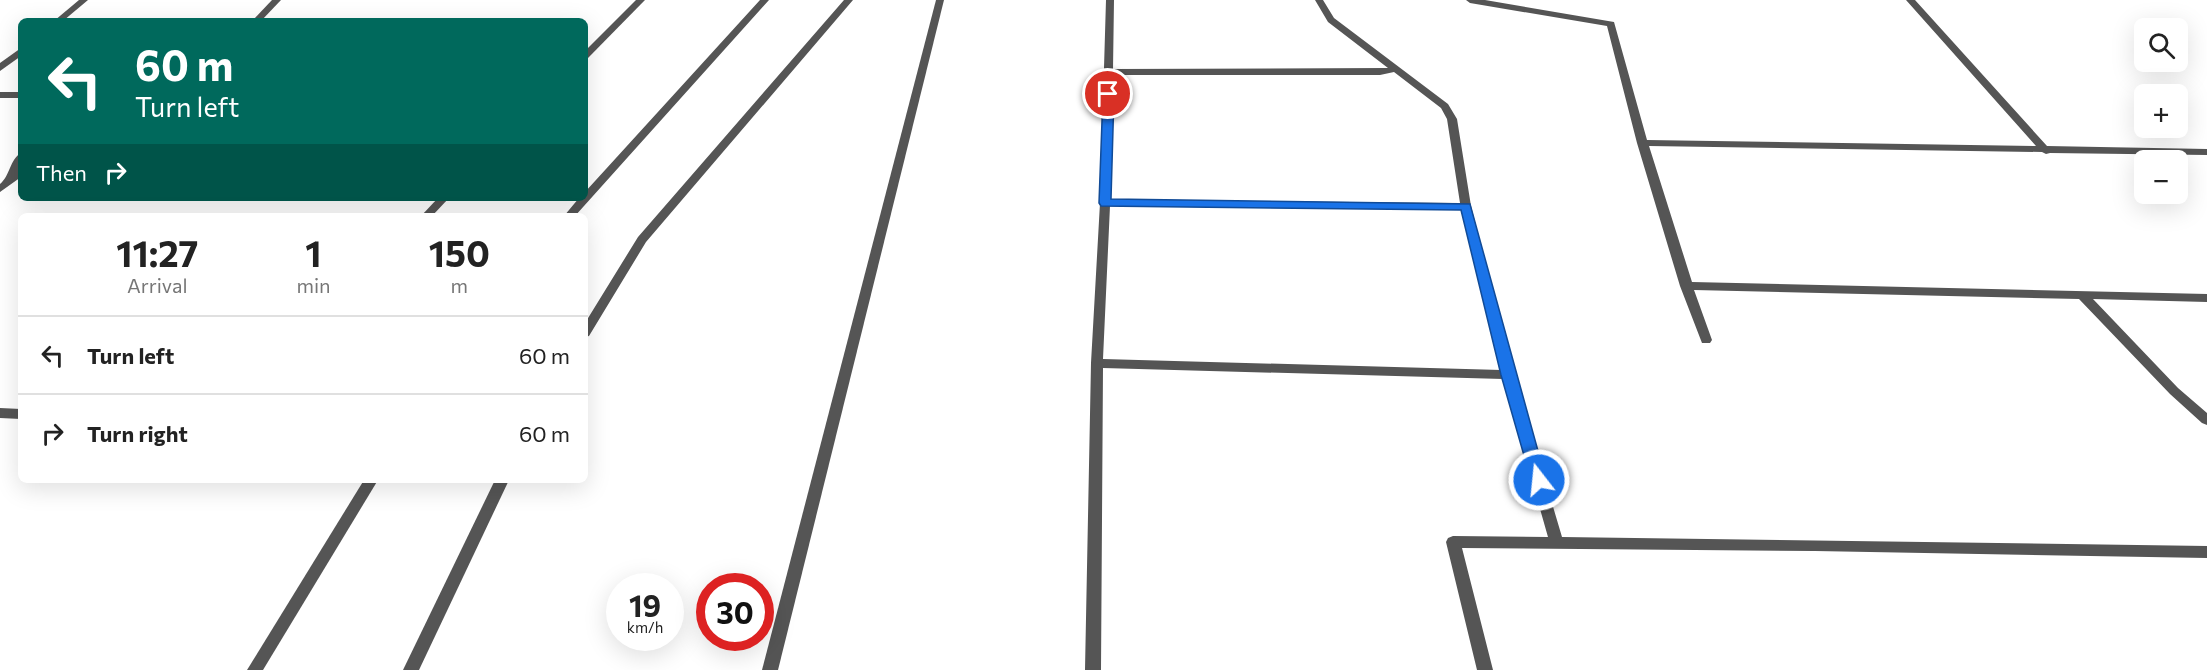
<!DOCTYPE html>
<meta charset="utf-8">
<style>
:root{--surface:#fff;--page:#f2f2f2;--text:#222;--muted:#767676;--line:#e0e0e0}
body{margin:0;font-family:Commissioner,sans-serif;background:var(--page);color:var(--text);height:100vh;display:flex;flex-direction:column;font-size:22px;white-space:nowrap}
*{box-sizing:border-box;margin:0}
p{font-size:20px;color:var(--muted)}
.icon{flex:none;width:33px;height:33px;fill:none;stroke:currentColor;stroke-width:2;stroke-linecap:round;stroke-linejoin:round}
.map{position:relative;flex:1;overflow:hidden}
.drawer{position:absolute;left:18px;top:213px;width:570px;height:270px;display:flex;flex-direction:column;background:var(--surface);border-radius:9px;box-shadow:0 6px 24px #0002}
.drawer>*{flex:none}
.guide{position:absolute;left:18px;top:18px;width:570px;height:183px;border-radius:9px;box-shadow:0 6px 24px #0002;background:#00695c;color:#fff;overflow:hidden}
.buttons{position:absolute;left:2134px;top:18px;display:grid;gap:12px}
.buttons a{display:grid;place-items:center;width:54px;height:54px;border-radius:9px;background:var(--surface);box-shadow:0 6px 24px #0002;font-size:30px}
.speed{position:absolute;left:606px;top:573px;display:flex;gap:12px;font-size:30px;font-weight:700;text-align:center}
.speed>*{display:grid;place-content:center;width:78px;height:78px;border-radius:50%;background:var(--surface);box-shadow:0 6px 24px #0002;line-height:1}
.speed small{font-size:15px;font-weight:400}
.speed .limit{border:9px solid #d22;background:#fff;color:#111}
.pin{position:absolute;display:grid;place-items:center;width:51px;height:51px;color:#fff;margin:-26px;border:3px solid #fff;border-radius:50%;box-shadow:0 2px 6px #0007}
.me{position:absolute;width:66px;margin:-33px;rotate:344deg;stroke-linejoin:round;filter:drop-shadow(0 0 4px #0008)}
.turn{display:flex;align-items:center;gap:21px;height:126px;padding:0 18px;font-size:27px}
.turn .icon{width:78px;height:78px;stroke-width:2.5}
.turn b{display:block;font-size:42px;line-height:51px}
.then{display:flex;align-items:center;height:57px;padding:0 18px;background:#0003;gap:12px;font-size:22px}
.eta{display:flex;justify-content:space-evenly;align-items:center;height:102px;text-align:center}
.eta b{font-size:36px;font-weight:700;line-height:42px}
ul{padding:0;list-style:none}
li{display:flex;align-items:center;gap:18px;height:78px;padding:0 18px;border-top:2px solid var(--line)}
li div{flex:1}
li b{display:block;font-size:22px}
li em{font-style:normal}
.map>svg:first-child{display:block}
</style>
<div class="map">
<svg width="2207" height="670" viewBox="0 0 2207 670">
<rect width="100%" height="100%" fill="#fff"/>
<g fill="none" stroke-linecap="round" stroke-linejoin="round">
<g fill="#555" fill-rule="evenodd">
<path d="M 79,0 L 88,0 L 63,21 L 54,21 Z"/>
<path d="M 272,0 L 281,0 L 261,21 L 252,21 Z"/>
<path d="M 636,0 L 645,0 L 588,58 L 585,59 L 585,51 Z"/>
<path d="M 760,0 L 769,0 L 575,216 L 564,216 L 579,198 L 585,198 L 585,192 Z"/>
<path d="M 844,0 L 853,0 L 646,242 L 589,336 L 585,337 L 585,323 L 638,237 Z"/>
<path d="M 936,0 L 944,0 L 778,670 L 762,670 Z"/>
<path d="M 1106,0 L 1114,0 L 1113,69 L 1388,68 L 1328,22 L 1315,0 L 1323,0 L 1334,18 L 1448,104 L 1457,119 L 1471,206 L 1514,375 L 1562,537 L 2207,546 L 2207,558 L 1815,551 L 1462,548 L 1493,670 L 1477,670 L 1446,542 L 1448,538 L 1453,536 L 1548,537 L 1503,379 L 1103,368 L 1101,670 L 1085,670 L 1091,363 L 1100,203 ZM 1394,72 L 1441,108 L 1447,119 L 1460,203 L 1110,200 L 1113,75 L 1380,75 ZM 1110,206 L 1461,209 L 1501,370 L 1103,359 Z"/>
<path d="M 1466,0 L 1485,0 L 1614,22 L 1647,140 L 2036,146 L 1906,0 L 1915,0 L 2047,146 L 2207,149 L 2207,155 L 2050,153 L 2046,154 L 2042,152 L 1649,146 L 1692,282 L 2207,294 L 2207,302 L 2093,299 L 2178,388 L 2207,413 L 2207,425 L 2202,423 L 2170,394 L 2079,299 L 1694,290 L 1712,340 L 1710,343 L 1702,343 L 1680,286 L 1637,143 L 1607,26 L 1470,3 Z"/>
<path d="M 21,48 L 21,56 L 0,71 L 0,63 Z"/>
<rect x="0" y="92" width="21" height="6"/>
<path d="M 21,153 L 21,177 L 0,192 L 0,184 C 10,176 10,159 21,153 Z"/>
<path d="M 438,198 L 449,198 L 432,216 L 421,216 Z"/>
<path d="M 0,408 L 21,409 L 21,419 L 0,418 Z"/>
<path d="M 364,480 L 378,480 L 263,670 L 247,670 Z"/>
<path d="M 495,480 L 509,480 L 419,670 L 403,670 Z"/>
</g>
</g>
<path fill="#1a73e8" stroke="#114b97" stroke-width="1.5" d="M 1108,91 L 1114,94 L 1111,199 L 1470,204 L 1546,480 L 1544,484 L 1533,484 L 1531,480 L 1501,375 L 1461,210 L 1101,206 L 1099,203 L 1103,94 Z"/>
</svg>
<div class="buttons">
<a><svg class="icon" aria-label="search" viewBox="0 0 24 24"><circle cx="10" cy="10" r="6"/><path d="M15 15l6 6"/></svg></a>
<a>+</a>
<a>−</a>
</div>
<div class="speed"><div>19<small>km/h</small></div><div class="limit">30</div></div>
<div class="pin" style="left:1108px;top:94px;background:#d93025"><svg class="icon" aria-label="arrive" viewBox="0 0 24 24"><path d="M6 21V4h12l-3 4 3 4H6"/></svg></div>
<svg class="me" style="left:1539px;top:480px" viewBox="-20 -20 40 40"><circle r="17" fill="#1a73e8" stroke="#fff" stroke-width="3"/><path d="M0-11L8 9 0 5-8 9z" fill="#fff"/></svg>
<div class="guide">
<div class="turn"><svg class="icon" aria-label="left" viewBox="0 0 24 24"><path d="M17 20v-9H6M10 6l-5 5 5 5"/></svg><div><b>60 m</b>Turn left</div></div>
<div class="then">Then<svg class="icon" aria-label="right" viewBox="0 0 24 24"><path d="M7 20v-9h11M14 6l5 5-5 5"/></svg></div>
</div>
<section class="drawer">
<div class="eta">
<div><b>11:27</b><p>Arrival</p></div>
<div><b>1</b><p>min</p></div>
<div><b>150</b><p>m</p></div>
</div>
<ul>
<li><svg class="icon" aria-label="left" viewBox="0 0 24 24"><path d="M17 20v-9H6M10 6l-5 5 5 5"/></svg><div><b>Turn left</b></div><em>60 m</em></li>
<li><svg class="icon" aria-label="right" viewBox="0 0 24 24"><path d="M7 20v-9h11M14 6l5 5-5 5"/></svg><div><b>Turn right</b></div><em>60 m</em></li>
</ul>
</section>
</div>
